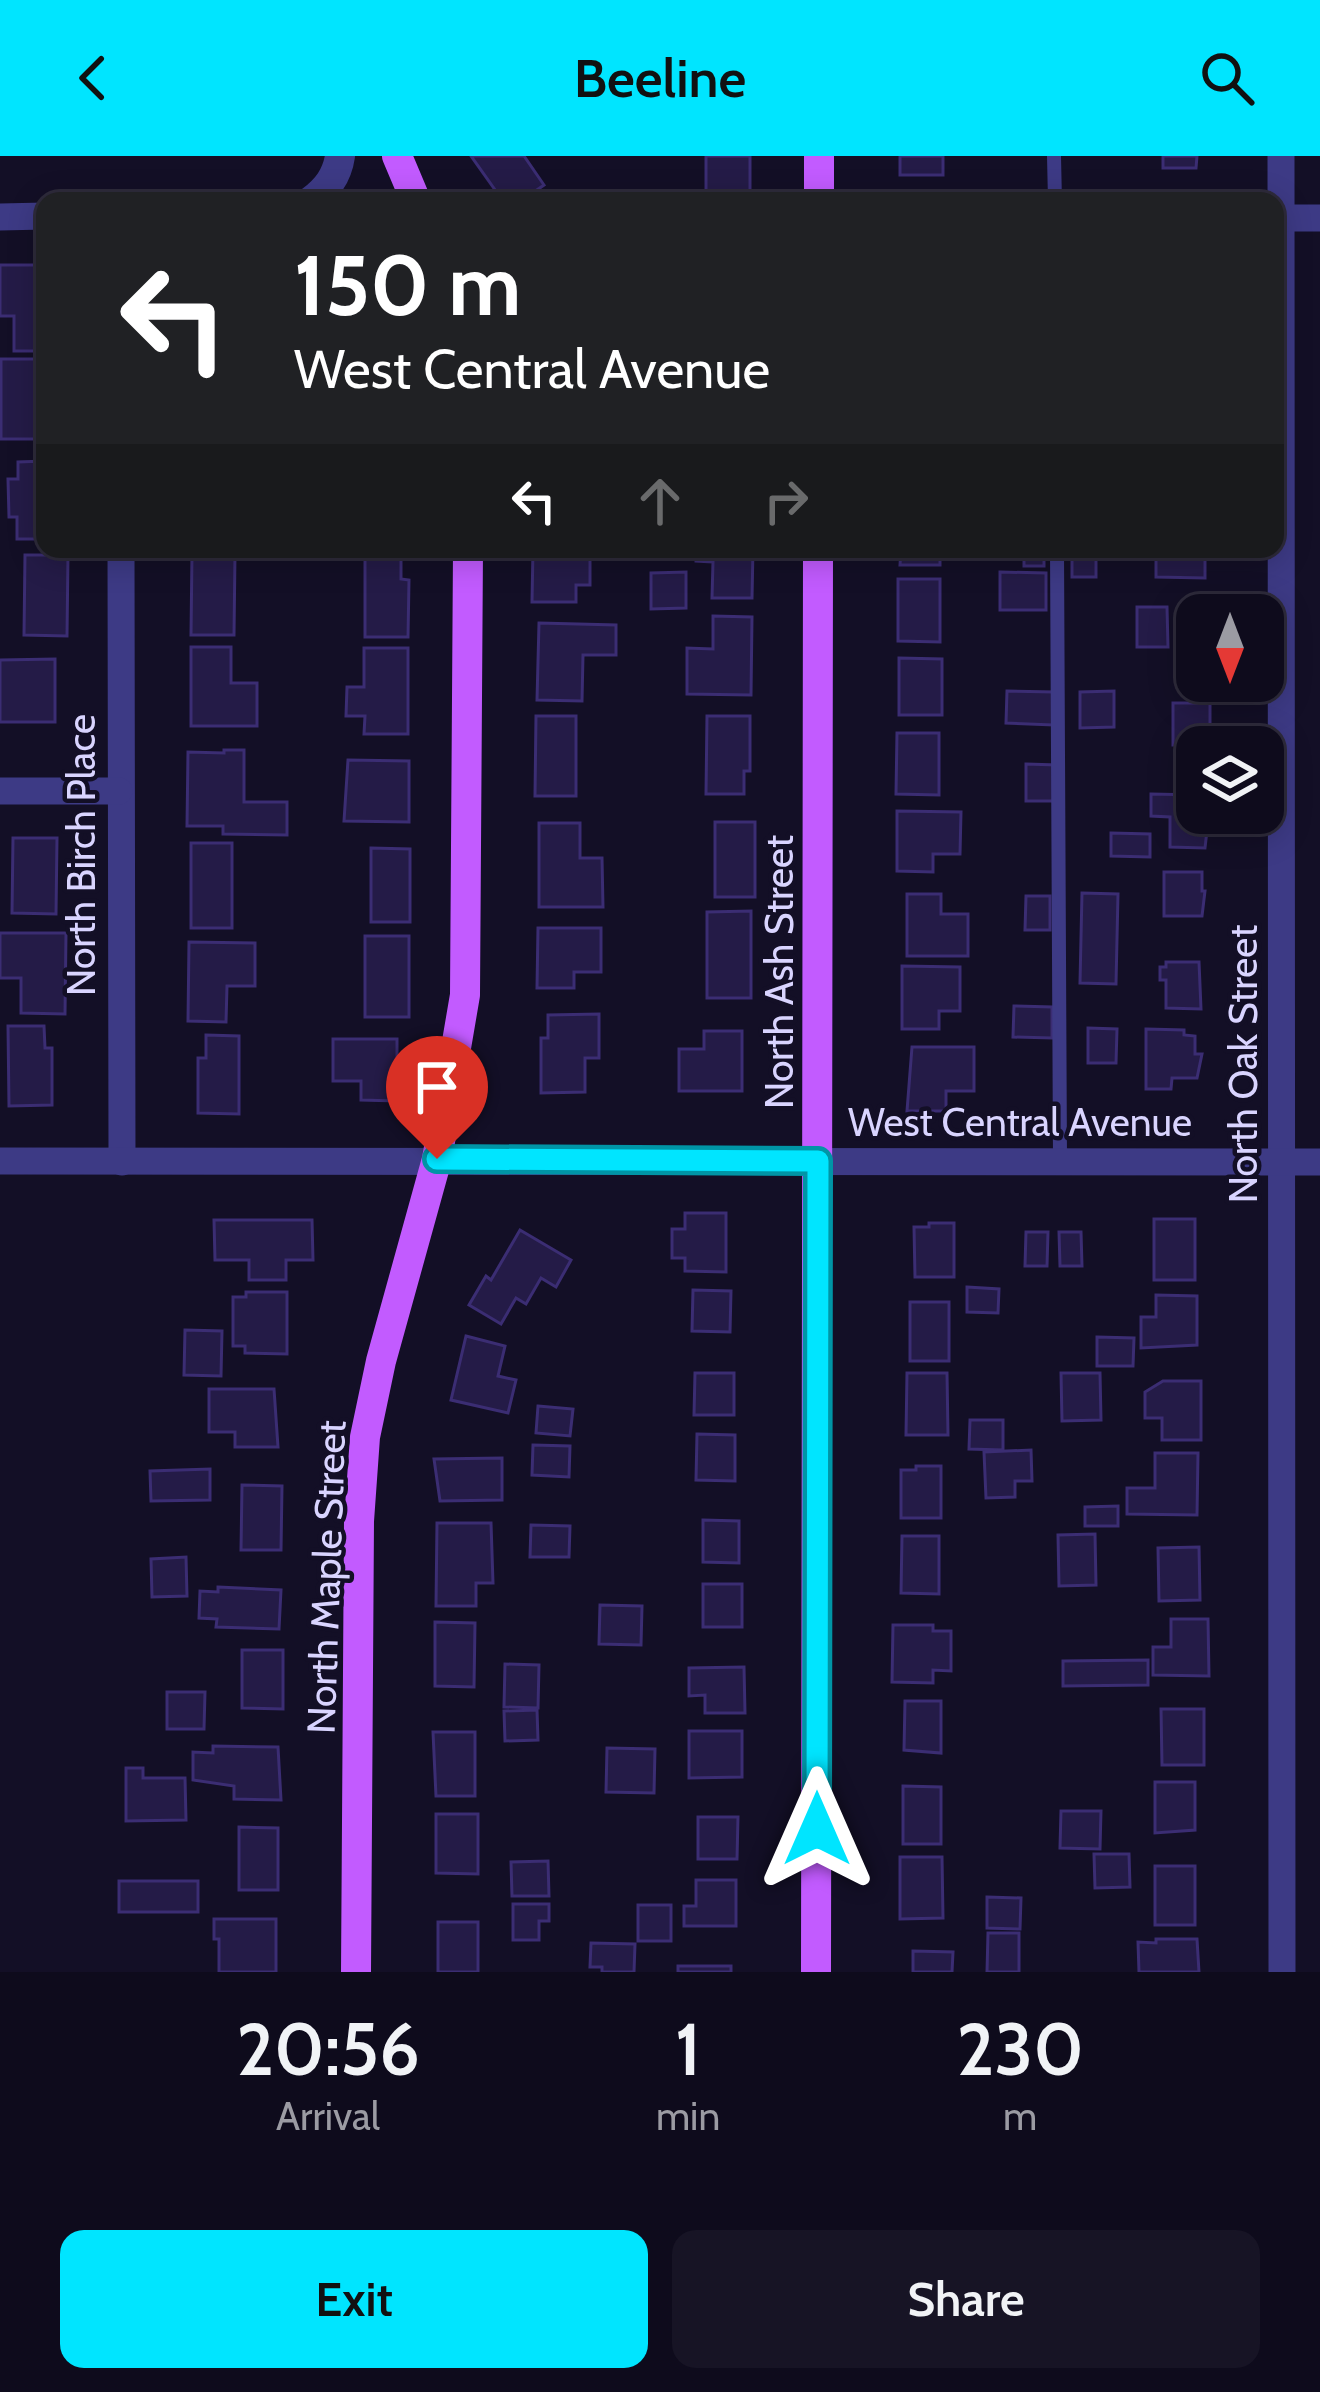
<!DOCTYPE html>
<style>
:root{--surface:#0e0b1c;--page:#171425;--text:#f1f3f6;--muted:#9b9ba3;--line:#2e2b3b;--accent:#00e5ff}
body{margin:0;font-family:Cabin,sans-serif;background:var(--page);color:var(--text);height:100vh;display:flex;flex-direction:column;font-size:45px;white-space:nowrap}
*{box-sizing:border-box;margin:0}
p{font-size:39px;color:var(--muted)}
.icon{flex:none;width:66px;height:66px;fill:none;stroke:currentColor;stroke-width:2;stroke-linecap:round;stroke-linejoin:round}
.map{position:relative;height:1816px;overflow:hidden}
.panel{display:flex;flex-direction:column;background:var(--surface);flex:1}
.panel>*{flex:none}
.top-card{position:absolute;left:36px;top:36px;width:1248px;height:366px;border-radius:24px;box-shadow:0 6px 30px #0003,0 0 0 3px var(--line);background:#202124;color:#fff;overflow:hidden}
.needle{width:78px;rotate:180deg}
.controls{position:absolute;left:1176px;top:438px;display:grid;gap:24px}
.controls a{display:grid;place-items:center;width:108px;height:108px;border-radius:24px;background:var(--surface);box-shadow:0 6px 30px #0003,0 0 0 3px var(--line);font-size:60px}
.pin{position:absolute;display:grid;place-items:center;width:102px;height:102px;color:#fff;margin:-123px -51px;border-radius:50% 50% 50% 0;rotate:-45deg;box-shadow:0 0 12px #0007}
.pin .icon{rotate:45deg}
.me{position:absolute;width:132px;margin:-66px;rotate:0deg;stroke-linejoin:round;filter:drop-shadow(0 0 9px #0008)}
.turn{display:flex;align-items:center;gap:42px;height:252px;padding:0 60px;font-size:54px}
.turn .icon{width:156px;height:156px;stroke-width:2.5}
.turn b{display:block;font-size:84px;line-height:102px}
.lanes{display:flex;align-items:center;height:114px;padding:0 60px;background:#0003;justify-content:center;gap:60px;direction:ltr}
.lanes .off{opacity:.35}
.eta{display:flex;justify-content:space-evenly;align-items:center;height:204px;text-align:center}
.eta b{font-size:72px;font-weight:600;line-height:84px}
.action{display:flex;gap:24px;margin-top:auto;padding:24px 60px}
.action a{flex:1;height:138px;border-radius:24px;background:var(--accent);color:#111;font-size:48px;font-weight:600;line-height:138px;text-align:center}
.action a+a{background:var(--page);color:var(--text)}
header{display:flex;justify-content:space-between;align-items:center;height:156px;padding:0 60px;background:var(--accent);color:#111;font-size:54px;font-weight:600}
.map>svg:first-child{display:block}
</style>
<header><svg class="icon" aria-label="back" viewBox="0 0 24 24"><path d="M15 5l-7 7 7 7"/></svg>Beeline<svg class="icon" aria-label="search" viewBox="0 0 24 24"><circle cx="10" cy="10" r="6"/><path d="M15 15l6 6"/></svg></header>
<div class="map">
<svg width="1320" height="1816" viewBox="0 0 1320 1816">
<rect width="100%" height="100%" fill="#130f26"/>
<g fill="#241b47" stroke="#3b2d73" stroke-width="3">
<path d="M 471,0 L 524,0 L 544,29 L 521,45 L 503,45 Z"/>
<rect x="706" y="0" width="44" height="44"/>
<rect x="900" y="0" width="43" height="19"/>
<path d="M 1163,0 L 1197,0 L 1196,12 L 1163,12 Z"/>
<path d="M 0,109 L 45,109 L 45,195 L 14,195 L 14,160 L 0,160 Z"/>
<rect x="1" y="203" width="44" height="80"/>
<path d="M 45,305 L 45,383 L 17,383 L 17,361 L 9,361 L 8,323 L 18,323 L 18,306 Z"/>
<path d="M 533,393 L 577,393 L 577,401 L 590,401 L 590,429 L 576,429 L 576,446 L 532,446 Z"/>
<path d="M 696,393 L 753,393 L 752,442 L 712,442 L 713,406 L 696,405 Z"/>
<path d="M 901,393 L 940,393 L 940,409 L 900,409 Z"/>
<rect x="1024" y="393" width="20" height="17"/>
<rect x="1072" y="393" width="24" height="28"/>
<path d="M 1156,393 L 1205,393 L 1205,422 L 1156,421 Z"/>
<path d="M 192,398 L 235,398 L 234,479 L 191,479 Z"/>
<path d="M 25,399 L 68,399 L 67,480 L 24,479 Z"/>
<path d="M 365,402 L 401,402 L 401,423 L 409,424 L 408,481 L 365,481 Z"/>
<path d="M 686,416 L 686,452 L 651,453 L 651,417 Z"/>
<path d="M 1000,416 L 1046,417 L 1046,454 L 1000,454 Z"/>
<path d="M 898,423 L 940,423 L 940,486 L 898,485 Z"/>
<path d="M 1137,451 L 1167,451 L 1168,491 L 1137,491 Z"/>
<path d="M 713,460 L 752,461 L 751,539 L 687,538 L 687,492 L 713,493 Z"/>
<path d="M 539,467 L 616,469 L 616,499 L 583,499 L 582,545 L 537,544 Z"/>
<path d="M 1179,476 L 1197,476 L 1197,523 L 1179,522 Z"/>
<path d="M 191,491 L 231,491 L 231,527 L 257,527 L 257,570 L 191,570 Z"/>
<path d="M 364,492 L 408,492 L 408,578 L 364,578 L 365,560 L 346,560 L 347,531 L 364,531 Z"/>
<path d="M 899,502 L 942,503 L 942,559 L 899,559 Z"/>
<path d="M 55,503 L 55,566 L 0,566 L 0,504 Z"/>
<path d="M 1007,535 L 1054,536 L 1053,569 L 1006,567 Z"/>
<path d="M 1114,535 L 1114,571 L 1080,572 L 1080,536 Z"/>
<rect x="1173" y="547" width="37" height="42"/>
<path d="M 536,560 L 576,560 L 576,640 L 535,640 Z"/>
<path d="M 707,560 L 750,560 L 750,615 L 744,615 L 744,638 L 706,638 Z"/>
<path d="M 897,577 L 939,577 L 939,639 L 896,638 Z"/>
<path d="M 224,594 L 244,594 L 244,646 L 287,646 L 287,679 L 223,678 L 223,670 L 187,670 L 188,596 L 224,597 Z"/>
<path d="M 348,604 L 409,605 L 409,666 L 344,665 Z"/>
<path d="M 1026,608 L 1057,609 L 1057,645 L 1026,645 Z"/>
<path d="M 1151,638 L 1197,639 L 1197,657 L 1209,657 L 1205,692 L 1170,691 L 1170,661 L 1151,660 Z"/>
<path d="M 897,655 L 961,656 L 960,698 L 933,698 L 933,716 L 897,715 Z"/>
<rect x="715" y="666" width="40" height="75"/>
<path d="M 539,667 L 580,667 L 580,702 L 602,702 L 603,751 L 539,751 Z"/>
<path d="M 1111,677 L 1150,678 L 1150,701 L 1111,700 Z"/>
<path d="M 13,682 L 57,682 L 56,758 L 12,757 Z"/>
<rect x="191" y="687" width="41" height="85"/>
<path d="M 371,692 L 410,693 L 410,766 L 371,766 Z"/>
<path d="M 1164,716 L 1202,716 L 1202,735 L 1205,735 L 1202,760 L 1164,760 Z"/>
<path d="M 1082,737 L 1118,738 L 1116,828 L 1080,827 Z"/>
<path d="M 907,738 L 941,738 L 941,758 L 968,758 L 968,800 L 907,800 Z"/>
<path d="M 1026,740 L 1050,740 L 1050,774 L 1025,774 Z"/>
<path d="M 751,755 L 751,842 L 707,842 L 707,756 Z"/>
<path d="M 538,772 L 601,772 L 601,816 L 574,816 L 574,832 L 537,832 Z"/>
<path d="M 0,777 L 66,777 L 65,858 L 21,857 L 21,822 L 0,822 Z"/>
<rect x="365" y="780" width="44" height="81"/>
<path d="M 189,786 L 255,787 L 255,830 L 227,830 L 226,866 L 188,865 Z"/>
<path d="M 1166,806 L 1199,806 L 1201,853 L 1166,852 L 1166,824 L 1160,824 L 1160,811 L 1166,811 Z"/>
<path d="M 902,810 L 960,811 L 960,855 L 939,855 L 939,873 L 902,873 Z"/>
<path d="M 1014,850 L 1052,851 L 1052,882 L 1013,881 Z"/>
<path d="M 599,858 L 599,902 L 585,902 L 585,936 L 541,937 L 541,882 L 548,882 L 548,859 Z"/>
<path d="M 8,870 L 44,870 L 45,892 L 52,892 L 52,949 L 9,950 Z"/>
<path d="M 1088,872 L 1117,873 L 1116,907 L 1088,907 Z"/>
<path d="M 1146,873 L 1184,874 L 1184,879 L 1195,880 L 1195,898 L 1202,898 L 1197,922 L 1172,922 L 1171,933 L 1146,933 Z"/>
<path d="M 704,875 L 742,875 L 742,935 L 679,935 L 679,893 L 704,893 Z"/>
<path d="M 206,879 L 239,880 L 239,958 L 198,957 L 198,902 L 206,902 Z"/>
<path d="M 333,883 L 397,883 L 397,945 L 361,944 L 361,925 L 333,925 Z"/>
<path d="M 912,891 L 974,891 L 974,935 L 946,935 L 946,955 L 907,955 Z"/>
<path d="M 685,1057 L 726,1057 L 726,1116 L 685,1115 L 685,1102 L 672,1102 L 672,1073 L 685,1073 Z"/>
<rect x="1154" y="1063" width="41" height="61"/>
<path d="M 214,1064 L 312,1064 L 313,1104 L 286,1104 L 286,1124 L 249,1124 L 249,1104 L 215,1104 Z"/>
<path d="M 929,1067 L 954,1067 L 954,1121 L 915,1121 L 914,1071 L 929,1071 Z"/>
<path d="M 520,1074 L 571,1104 L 556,1131 L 541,1122 L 526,1148 L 516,1142 L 501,1168 L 469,1149 L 486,1120 L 491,1124 Z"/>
<path d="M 1026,1076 L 1048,1076 L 1047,1110 L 1025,1110 Z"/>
<path d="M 1059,1076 L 1081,1076 L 1082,1110 L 1060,1110 Z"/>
<path d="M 967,1131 L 999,1133 L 998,1157 L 967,1156 Z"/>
<path d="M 693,1134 L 731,1135 L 730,1176 L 692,1175 Z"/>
<path d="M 246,1136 L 287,1136 L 287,1198 L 245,1197 L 245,1190 L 233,1190 L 233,1141 L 246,1141 Z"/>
<path d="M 1156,1139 L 1197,1140 L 1197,1189 L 1141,1192 L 1141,1161 L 1156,1161 Z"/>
<rect x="910" y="1146" width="39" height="59"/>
<path d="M 185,1174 L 222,1175 L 221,1220 L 184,1219 Z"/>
<path d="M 466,1180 L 505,1190 L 498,1220 L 516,1224 L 508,1257 L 451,1244 Z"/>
<path d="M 1097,1181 L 1134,1182 L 1133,1210 L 1097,1210 Z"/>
<path d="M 695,1217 L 734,1217 L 734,1259 L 694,1259 Z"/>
<path d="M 907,1217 L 947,1217 L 948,1279 L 906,1279 Z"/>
<path d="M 1061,1217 L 1100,1217 L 1101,1264 L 1062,1265 Z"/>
<path d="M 1163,1225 L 1201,1225 L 1201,1284 L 1162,1284 L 1162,1262 L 1145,1262 L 1145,1236 Z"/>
<path d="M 209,1233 L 274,1233 L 278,1291 L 235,1291 L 235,1276 L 209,1276 Z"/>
<path d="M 538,1250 L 573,1253 L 570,1280 L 536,1277 Z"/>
<path d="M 970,1264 L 1003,1264 L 1003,1294 L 969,1293 Z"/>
<path d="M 697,1278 L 735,1279 L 735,1325 L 696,1324 Z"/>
<path d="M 533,1289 L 570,1290 L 569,1321 L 532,1319 Z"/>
<path d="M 1031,1294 L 1032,1325 L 1015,1325 L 1015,1341 L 986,1342 L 984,1296 Z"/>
<path d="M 1155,1297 L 1198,1297 L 1197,1359 L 1127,1358 L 1127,1332 L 1155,1332 Z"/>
<path d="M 502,1302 L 502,1344 L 440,1345 L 434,1303 Z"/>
<path d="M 916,1310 L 941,1310 L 941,1362 L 901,1362 L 901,1314 L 916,1314 Z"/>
<path d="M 210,1313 L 210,1344 L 151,1345 L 150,1315 Z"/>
<path d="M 242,1329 L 282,1330 L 281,1394 L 241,1394 Z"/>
<path d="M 1118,1350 L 1118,1370 L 1085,1370 L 1085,1351 Z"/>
<path d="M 703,1364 L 739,1365 L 739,1407 L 703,1406 Z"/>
<path d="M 437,1367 L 491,1367 L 493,1427 L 476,1427 L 476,1450 L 436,1450 Z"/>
<path d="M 531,1369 L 570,1370 L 569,1401 L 530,1401 Z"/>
<path d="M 1095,1378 L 1096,1429 L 1059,1430 L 1058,1379 Z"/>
<path d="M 902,1380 L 939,1380 L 939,1438 L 901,1437 Z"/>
<path d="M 1199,1391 L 1200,1444 L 1159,1445 L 1158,1392 Z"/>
<path d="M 186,1401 L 187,1440 L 152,1441 L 151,1403 Z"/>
<rect x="703" y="1428" width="39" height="43"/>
<path d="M 218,1431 L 281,1434 L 279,1473 L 216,1471 L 217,1463 L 199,1462 L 200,1435 L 218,1436 Z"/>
<path d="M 600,1449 L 642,1450 L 641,1489 L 599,1488 Z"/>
<path d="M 1171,1463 L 1208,1463 L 1209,1520 L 1153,1519 L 1153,1491 L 1171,1491 Z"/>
<path d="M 435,1466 L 475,1467 L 474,1531 L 435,1530 Z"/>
<path d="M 893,1469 L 933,1469 L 933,1475 L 951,1475 L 951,1515 L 933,1514 L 933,1527 L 892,1526 Z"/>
<path d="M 242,1494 L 283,1494 L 283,1553 L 242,1552 Z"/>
<path d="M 1148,1504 L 1148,1529 L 1063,1530 L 1063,1505 Z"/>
<path d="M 505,1508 L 539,1509 L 538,1552 L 504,1551 Z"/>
<path d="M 744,1511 L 745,1557 L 705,1557 L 705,1539 L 689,1540 L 689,1512 Z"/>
<path d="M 167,1536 L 205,1536 L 204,1573 L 167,1573 Z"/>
<path d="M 905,1545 L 941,1545 L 941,1597 L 904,1594 Z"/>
<path d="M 1161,1553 L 1204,1553 L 1204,1609 L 1162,1609 Z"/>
<path d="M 537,1554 L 538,1584 L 505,1585 L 504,1555 Z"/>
<path d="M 689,1575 L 742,1575 L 742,1621 L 689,1622 Z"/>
<path d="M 433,1576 L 475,1576 L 475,1640 L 436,1640 Z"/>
<path d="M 213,1590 L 278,1591 L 281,1644 L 234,1643 L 234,1630 L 193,1624 L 193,1596 L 213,1597 Z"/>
<path d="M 607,1592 L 655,1593 L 654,1637 L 606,1636 Z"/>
<path d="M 126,1612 L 143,1612 L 143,1622 L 185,1622 L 186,1664 L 126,1665 Z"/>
<path d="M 1155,1626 L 1195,1626 L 1195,1674 L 1155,1677 Z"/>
<path d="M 903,1630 L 941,1631 L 941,1688 L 903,1688 Z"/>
<path d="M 1061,1655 L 1101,1655 L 1100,1693 L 1060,1692 Z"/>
<path d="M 436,1658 L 478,1658 L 478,1718 L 436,1717 Z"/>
<path d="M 698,1661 L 738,1661 L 737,1703 L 698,1703 Z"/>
<path d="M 239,1671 L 278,1672 L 278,1734 L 239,1734 Z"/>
<path d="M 1094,1698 L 1129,1698 L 1130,1731 L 1095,1732 Z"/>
<path d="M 900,1701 L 942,1701 L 943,1762 L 900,1763 Z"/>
<path d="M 548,1705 L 549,1740 L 512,1740 L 511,1706 Z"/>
<rect x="1155" y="1710" width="40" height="59"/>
<path d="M 696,1724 L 736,1724 L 736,1770 L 684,1770 L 684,1750 L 696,1750 Z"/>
<rect x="119" y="1725" width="79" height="31"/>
<path d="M 987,1741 L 1021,1742 L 1020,1773 L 987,1772 Z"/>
<path d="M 513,1748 L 549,1748 L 549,1765 L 539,1765 L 539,1784 L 513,1784 Z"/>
<rect x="638" y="1749" width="33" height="36"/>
<path d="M 214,1763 L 276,1763 L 276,1816 L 219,1816 L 219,1783 L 214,1783 Z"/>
<rect x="438" y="1766" width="40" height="50"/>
<path d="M 988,1777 L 1019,1777 L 1019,1816 L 987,1816 Z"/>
<path d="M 1156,1783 L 1197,1783 L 1199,1816 L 1139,1816 L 1138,1786 L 1156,1787 Z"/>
<path d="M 591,1787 L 635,1788 L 634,1816 L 602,1816 L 602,1811 L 590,1811 Z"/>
<path d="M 913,1795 L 953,1796 L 952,1816 L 913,1816 Z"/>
<rect x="678" y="1810" width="53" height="6"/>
</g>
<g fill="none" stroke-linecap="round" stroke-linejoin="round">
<g stroke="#3d3a85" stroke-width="14">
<path d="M 1054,0 L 1055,45"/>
<path d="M 1057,393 L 1060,1004"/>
</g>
<g stroke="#3d3a85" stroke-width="27">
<path d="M 1281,0 L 1282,1816"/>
<path d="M 0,61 L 45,60"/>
<path d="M 1275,62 L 1320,62"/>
<path d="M 121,393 L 122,1006"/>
<path d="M 0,635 L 119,635"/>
<path d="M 0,1005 L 1320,1006"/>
</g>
<path stroke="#3d3a85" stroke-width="30" d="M 311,45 C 327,33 337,20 340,0"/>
<g stroke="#c25bff" stroke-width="30">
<path d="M 397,0 L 416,45"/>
<path d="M 819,45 L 819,0"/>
<path d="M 356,1816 L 359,1365 L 365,1281 L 381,1205 L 437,1003 L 465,839 L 468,393"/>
<path d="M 816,1816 L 818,393"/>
</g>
</g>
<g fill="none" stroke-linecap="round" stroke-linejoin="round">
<defs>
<path id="route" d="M 437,1003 L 818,1005 L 817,1673"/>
</defs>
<use href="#route" stroke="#0095a6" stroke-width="30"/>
<use href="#route" stroke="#00e5ff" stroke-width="21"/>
</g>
<g text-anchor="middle" stroke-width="9" stroke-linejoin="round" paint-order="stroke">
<g font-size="39" fill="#d9d4ff" stroke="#130f26">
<text transform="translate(81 699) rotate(-90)" y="14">North Birch Place</text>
<text transform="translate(779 816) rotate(-90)" y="14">North Ash Street</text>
<text transform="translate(1243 908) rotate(-90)" y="14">North Oak Street</text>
<text x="1020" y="980">West Central Avenue</text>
<text transform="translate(326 1421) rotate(-88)" y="14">North Maple Street</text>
</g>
</g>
</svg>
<div class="controls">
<a><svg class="needle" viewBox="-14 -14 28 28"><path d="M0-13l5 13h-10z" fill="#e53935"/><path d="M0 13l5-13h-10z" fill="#9b9ba3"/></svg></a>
<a><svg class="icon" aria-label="layers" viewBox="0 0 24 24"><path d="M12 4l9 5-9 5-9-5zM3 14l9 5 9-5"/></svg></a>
</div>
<div class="pin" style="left:437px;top:1003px;background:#d93025"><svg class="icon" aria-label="arrive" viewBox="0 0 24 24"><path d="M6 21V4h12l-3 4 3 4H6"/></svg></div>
<svg class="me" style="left:817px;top:1673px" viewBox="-20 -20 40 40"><path d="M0-17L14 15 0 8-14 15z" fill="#00e5ff" stroke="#fff" stroke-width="4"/></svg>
<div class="top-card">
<div class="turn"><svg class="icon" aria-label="left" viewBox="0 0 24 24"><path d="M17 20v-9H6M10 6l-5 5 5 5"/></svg><div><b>150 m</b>West Central Avenue</div></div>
<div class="lanes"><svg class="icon" aria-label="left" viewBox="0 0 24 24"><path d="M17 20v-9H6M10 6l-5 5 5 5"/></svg><svg class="icon off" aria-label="ahead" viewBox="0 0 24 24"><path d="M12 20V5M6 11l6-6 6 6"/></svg><svg class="icon off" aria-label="right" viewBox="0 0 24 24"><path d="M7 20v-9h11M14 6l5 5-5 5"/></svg></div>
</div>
</div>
<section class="panel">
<div class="eta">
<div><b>20:56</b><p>Arrival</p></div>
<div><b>1</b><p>min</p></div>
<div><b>230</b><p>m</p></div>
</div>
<div class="action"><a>Exit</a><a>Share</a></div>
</section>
